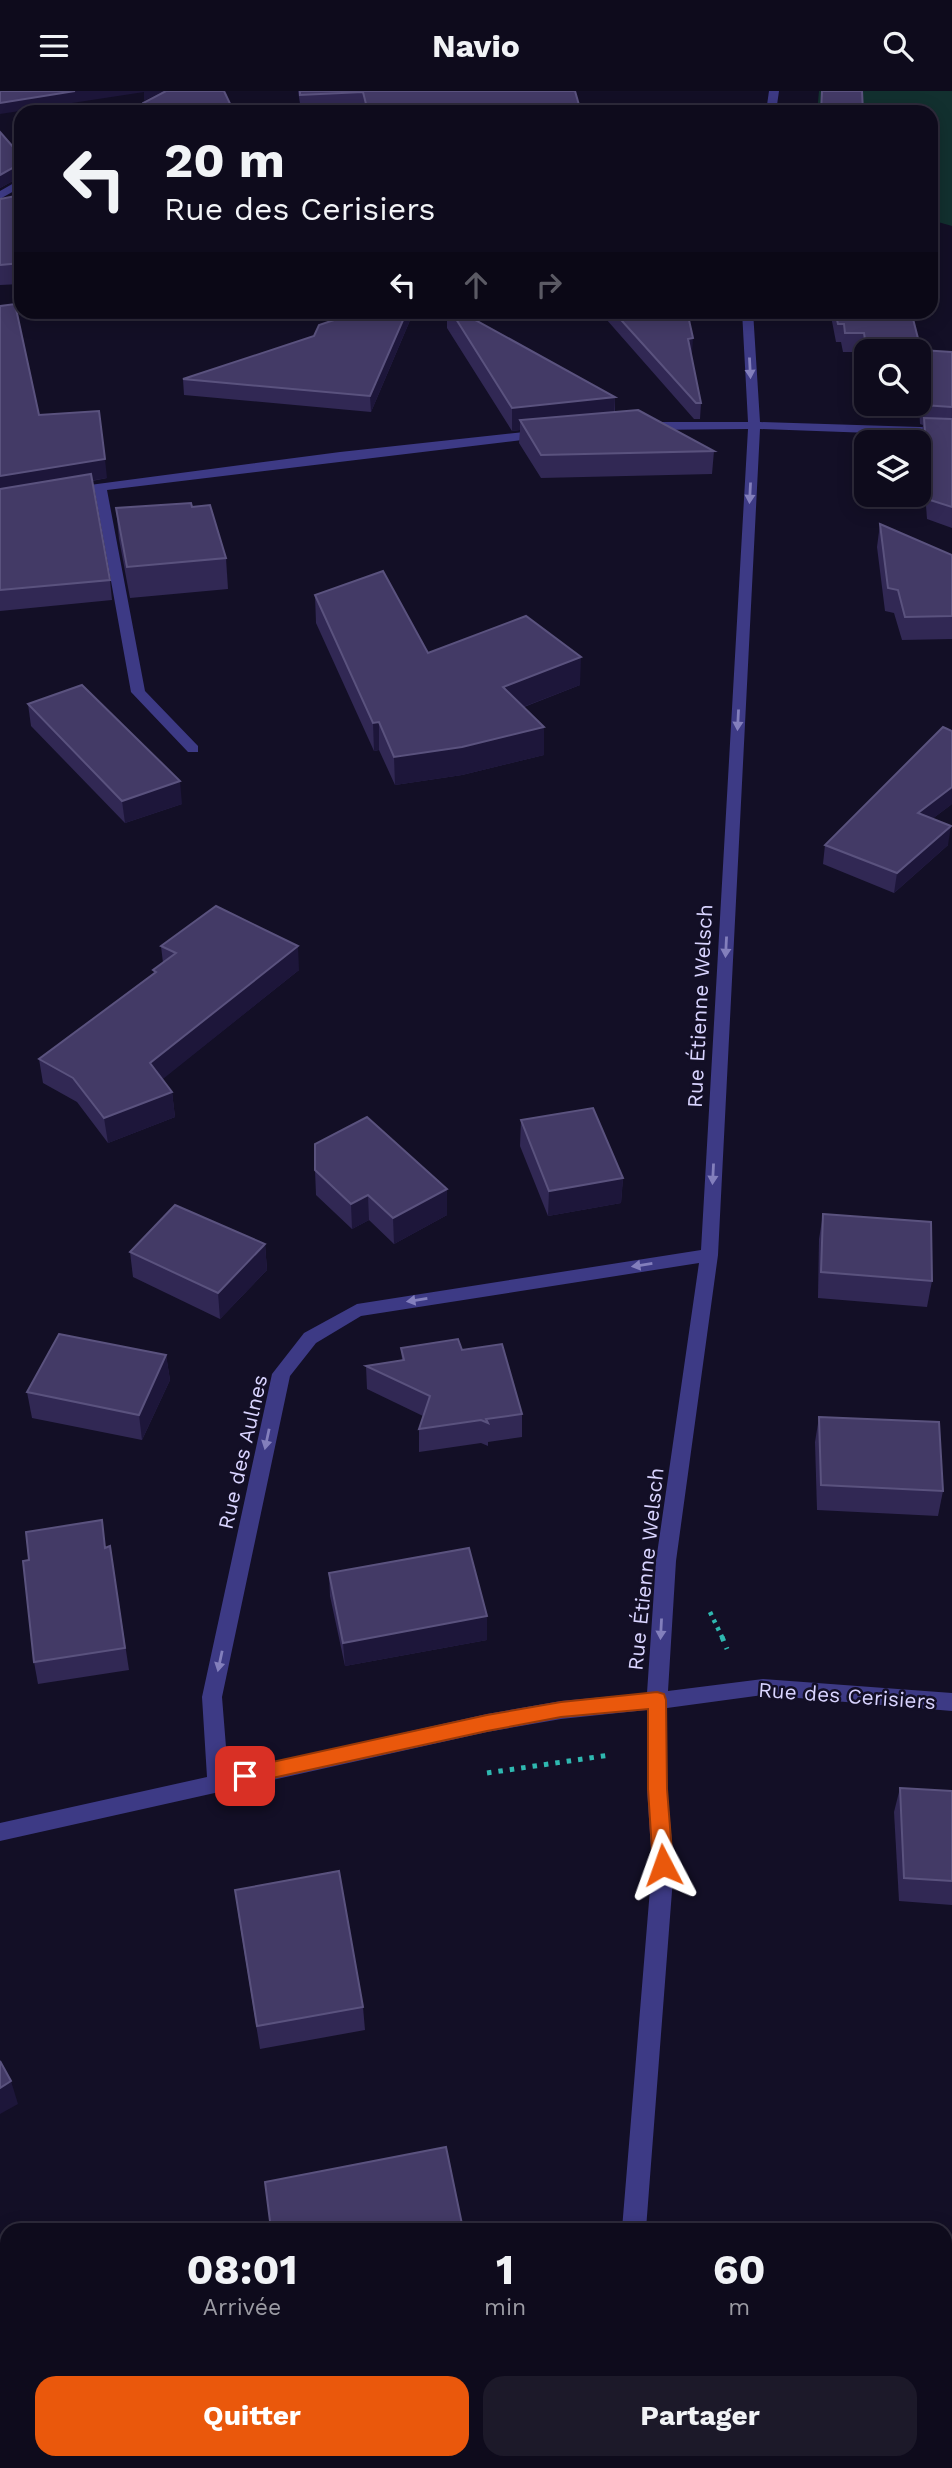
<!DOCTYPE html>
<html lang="fr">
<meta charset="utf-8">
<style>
:root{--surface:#0e0b1c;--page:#1c1929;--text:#f1f3f6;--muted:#9b9ba3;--line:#2e2b3b;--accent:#ea580c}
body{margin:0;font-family:"Work Sans",sans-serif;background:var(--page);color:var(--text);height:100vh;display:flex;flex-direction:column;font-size:26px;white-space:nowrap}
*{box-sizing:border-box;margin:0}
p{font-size:23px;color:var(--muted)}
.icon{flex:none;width:38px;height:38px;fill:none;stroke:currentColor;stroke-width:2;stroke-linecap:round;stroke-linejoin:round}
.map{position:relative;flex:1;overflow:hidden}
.drawer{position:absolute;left:0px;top:2132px;width:952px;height:247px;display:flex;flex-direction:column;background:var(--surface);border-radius:21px 21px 0 0;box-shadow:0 4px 18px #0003,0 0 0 2px var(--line)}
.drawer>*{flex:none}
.guide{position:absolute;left:14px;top:14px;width:924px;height:214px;border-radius:21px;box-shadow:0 4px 18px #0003,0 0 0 2px var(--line);background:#0e0b1c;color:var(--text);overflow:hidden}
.buttons{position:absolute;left:854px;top:248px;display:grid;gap:14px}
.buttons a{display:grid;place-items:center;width:77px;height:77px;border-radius:14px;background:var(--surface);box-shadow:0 4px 18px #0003,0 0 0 2px var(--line);font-size:35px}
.pin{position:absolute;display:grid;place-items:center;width:60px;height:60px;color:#fff;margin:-30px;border-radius:14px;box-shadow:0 4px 10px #0006}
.me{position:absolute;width:77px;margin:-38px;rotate:356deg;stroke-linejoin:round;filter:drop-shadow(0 0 5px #0008)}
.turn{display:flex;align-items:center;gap:24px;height:147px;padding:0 35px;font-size:32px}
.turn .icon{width:91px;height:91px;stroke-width:2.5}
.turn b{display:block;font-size:49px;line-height:60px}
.lanes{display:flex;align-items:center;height:66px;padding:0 35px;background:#0003;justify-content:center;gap:35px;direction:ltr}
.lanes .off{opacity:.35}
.eta{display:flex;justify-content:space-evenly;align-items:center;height:119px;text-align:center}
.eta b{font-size:42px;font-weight:700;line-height:49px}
.primary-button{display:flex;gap:14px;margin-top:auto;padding:14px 35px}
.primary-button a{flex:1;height:80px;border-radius:21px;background:var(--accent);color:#fff;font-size:28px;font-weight:700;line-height:80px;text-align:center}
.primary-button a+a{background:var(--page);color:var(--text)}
header{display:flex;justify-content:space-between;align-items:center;height:91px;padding:0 35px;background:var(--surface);font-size:32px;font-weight:700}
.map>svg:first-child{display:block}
</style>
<header><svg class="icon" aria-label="menu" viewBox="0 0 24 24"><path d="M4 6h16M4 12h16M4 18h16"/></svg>Navio<svg class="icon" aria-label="search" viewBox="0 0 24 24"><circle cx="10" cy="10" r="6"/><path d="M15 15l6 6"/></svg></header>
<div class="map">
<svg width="952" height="2377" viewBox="0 0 952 2377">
<rect width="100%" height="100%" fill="#130f26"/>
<path fill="#12302f" d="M 819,0 L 952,0 L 952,135 L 931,129 L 931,21 L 817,21 Z"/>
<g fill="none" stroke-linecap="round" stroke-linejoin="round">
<path stroke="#2fb8b0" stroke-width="4.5" stroke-dasharray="3.5 5" stroke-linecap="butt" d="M 710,1521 L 723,1548"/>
<g stroke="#2fb8b0" stroke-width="5" stroke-dasharray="4.5 7" stroke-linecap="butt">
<path d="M 722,1546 L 727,1558"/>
<path d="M 487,1682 L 610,1664"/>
</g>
<g fill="#3d3a85" fill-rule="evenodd">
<path d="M 170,0 L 185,0 L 143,21 L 131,21 L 160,3 Z"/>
<path d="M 769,0 L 779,0 L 776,21 L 766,21 Z"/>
<path d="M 21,88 L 21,96 L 0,108 L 0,100 Z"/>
<path d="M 742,220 L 753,220 L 760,331 L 952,337 L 952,345 L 760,338 L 718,1164 L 676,1470 L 668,1600 L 763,1588 L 952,1602 L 952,1620 L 763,1604 L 667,1617 L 667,1697 L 674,1774 L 646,2138 L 622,2138 L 652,1774 L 647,1697 L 647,1619 L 561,1628 L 487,1641 L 0,1750 L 0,1732 L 207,1686 L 202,1606 L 272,1283 L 304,1242 L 357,1213 L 701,1159 L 748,338 L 644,339 L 638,335 L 644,331 L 748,331 ZM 699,1172 L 656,1470 L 647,1602 L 561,1610 L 487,1623 L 228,1681 L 222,1606 L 290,1285 L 316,1252 L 361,1225 Z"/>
<path d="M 543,339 L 549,343 L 547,346 L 107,399 L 145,600 L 198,655 L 198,661 L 188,661 L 131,601 L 95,401 L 67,403 L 67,397 L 340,361 Z"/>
<path d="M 945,2370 L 948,2377 L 920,2377 L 917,2371 Z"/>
<rect x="606" y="2371" width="26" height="6"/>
</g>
</g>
<g fill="#312854">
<path d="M 298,0 L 575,0 L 581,21 L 365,21 L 364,15 L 301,19 Z"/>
<path d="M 0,41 L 21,65 L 21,86 L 20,86 L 0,97 Z"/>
<path d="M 21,104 L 21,193 L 0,194 L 0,108 Z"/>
<path d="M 0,215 L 39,324 L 107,387 L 92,390 L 110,489 L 112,509 L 0,520 Z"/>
<path d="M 337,220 L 414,220 L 371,321 L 184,304 L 183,288 L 314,245 L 338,228 Z"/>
<path d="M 447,220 L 459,220 L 615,306 L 615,321 L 714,360 L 712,383 L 541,387 L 519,352 L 520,339 L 512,340 L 447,237 Z"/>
<path d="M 599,220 L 687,220 L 691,263 L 701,312 L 700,328 L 694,328 Z"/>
<path d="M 830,220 L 911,220 L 921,259 L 952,261 L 952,437 L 927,428 L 921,347 L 923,334 L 920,333 L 919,314 L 918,313 L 919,261 L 866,261 L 866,285 L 862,261 L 843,261 L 841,251 L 836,251 Z"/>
<path d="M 192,416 L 226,467 L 228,498 L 130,507 L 119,448 L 116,417 Z"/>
<path d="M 880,433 L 952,464 L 952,548 L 902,549 L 894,522 L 885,520 L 877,456 Z"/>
<path d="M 315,504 L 428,562 L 580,594 L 524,616 L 544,636 L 544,664 L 462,684 L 395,694 L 379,659 L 374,660 L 316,532 Z"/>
<path d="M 28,613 L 182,713 L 125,732 L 31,635 Z"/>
<path d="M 952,713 L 932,728 L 948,754 L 894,802 L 823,773 L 825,754 Z"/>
<path d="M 161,855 L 299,879 L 162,988 L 172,1001 L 175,1026 L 108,1052 L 77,1011 L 43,992 L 39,968 L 154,882 L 153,879 L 163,872 Z"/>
<path d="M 521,1029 L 623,1087 L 621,1112 L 548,1125 L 520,1055 Z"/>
<path d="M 315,1079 L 447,1098 L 447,1124 L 394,1153 L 369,1129 L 352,1138 L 316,1104 Z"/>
<path d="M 823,1123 L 932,1190 L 927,1216 L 818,1207 L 819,1148 Z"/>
<path d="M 265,1153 L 267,1179 L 220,1228 L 133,1186 L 130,1161 Z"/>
<path d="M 401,1257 L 462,1259 L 522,1323 L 522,1346 L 488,1351 L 488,1355 L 481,1352 L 419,1361 L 419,1338 L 423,1325 L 367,1298 L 366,1275 L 402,1269 Z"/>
<path d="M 166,1264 L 170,1289 L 142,1349 L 32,1327 L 27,1301 Z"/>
<path d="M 819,1326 L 943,1400 L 938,1425 L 817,1419 L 815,1351 Z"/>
<path d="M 110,1455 L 129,1579 L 38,1593 L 34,1571 L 106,1456 Z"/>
<path d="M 329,1482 L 487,1549 L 345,1575 L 330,1505 Z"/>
<path d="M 900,1697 L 952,1700 L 952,1814 L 899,1810 L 894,1721 Z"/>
<path d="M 238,1822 L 363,1916 L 365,1939 L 260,1958 Z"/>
</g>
<g fill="#1d163a">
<path d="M 75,0 L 164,0 L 144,10 L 144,1 L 0,23 L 0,12 Z"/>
<path d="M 18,74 L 20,86 L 0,97 L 0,84 Z"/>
<path d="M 407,220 L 414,220 L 371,321 L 370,305 Z"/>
<path d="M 693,247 L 692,263 L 687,263 L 688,248 Z"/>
<path d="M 615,306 L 614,329 L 520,329 L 520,339 L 512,340 L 512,317 Z"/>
<path d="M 105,368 L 107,387 L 0,405 L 0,385 Z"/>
<path d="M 581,566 L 580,594 L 502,624 L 503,596 Z"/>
<path d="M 379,631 L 379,659 L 374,660 L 373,632 Z"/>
<path d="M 544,636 L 544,664 L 462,684 L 395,694 L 394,666 Z"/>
<path d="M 180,690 L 182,713 L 125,732 L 122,710 Z"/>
<path d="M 952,696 L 952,713 L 915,741 L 918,722 Z"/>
<path d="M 951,735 L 948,754 L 894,802 L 897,782 Z"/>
<path d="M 298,855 L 299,879 L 153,996 L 150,972 Z"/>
<path d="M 172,1001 L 175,1026 L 108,1052 L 104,1027 Z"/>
<path d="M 623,1087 L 621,1112 L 548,1125 L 549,1100 Z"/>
<path d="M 447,1098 L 447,1124 L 394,1153 L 393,1127 Z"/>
<path d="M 368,1104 L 369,1129 L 352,1138 L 351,1113 Z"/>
<path d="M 265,1153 L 267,1179 L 220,1228 L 218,1202 Z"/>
<path d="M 166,1264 L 170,1289 L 142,1349 L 139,1324 Z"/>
<path d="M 487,1525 L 487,1549 L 345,1575 L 343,1552 Z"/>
<path d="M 11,1990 L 18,2013 L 0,2023 L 0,1997 Z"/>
<path d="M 370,2371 L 458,2371 L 431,2377 L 359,2377 L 359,2374 Z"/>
</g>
<g fill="#433a66" stroke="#5a527e" stroke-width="2">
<path d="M 0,0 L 75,0 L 0,12 Z"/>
<path d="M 166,0 L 224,0 L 234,21 L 143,21 L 143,12 Z"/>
<path d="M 300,0 L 575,0 L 581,21 L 368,21 L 363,1 L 300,4 Z"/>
<path d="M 822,0 L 862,0 L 863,21 L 821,21 Z"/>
<path d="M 0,41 L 21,65 L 21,76 L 18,74 L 0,84 Z"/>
<path d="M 21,104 L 21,172 L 0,174 L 0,108 Z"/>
<path d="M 15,213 L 39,324 L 99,320 L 105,368 L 0,385 L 0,215 Z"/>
<path d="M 339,220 L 407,220 L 370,305 L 183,288 L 314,245 L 319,234 L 340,227 Z"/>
<path d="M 451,220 L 459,220 L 615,306 L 512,317 Z"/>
<path d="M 613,220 L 687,220 L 693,247 L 688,248 L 701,312 L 696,312 Z"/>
<path d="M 835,220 L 911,220 L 921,259 L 952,261 L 952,316 L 923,314 L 922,295 L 919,293 L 919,261 L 867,261 L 864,242 L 845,242 L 844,233 L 838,233 Z"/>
<path d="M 638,319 L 714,360 L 541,364 L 520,329 Z"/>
<path d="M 924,327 L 952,328 L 952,416 L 930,409 Z"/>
<path d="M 91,383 L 110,489 L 0,499 L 0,398 Z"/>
<path d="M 191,412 L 192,416 L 210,414 L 226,467 L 127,476 L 116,417 Z"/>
<path d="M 880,433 L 952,464 L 952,525 L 905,526 L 898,499 L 888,497 Z"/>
<path d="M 383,480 L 428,562 L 526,525 L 581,566 L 503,596 L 544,636 L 462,656 L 394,666 L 379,631 L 373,632 L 315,504 Z"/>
<path d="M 82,594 L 180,690 L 122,710 L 28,613 Z"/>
<path d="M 943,636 L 952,640 L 952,696 L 918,722 L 951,735 L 897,782 L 825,754 Z"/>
<path d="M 216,815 L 298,855 L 150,972 L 172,1001 L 104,1027 L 73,987 L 39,968 L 156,881 L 153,879 L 176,862 L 161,855 Z"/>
<path d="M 593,1017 L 623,1087 L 549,1100 L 521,1029 Z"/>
<path d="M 367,1026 L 447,1098 L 393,1127 L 368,1104 L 351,1113 L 315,1079 L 315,1053 Z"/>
<path d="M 175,1114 L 265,1153 L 218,1202 L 130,1161 Z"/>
<path d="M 823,1123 L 931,1131 L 932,1190 L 821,1181 Z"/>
<path d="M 59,1243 L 166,1264 L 139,1324 L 27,1301 Z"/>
<path d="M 458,1248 L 462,1259 L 502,1253 L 522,1323 L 486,1328 L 488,1332 L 481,1329 L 419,1338 L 430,1305 L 366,1275 L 404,1269 L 401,1257 Z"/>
<path d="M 819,1326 L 939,1331 L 943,1400 L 821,1394 Z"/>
<path d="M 102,1429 L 105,1457 L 110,1455 L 125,1557 L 34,1571 L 23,1470 L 29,1469 L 26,1441 Z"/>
<path d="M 469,1457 L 487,1525 L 343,1552 L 329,1482 Z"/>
<path d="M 900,1697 L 952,1700 L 952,1790 L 904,1787 Z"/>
<path d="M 339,1780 L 363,1916 L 257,1935 L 235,1799 Z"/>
<path d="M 0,1970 L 11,1990 L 0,1997 Z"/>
<path d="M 446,2056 L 463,2138 L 271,2138 L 265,2091 Z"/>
</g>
<defs><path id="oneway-solid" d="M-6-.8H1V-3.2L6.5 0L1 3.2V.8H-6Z" transform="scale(1.75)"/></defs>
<g fill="#837fbc">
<use href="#oneway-solid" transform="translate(750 277) rotate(87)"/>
<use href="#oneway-solid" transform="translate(750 402) rotate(93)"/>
<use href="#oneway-solid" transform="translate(738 629) rotate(93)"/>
<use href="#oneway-solid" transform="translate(726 856) rotate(93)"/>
<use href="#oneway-solid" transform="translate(713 1083) rotate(93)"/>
<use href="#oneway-solid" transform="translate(642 1174) rotate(171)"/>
<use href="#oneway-solid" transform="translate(417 1209) rotate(171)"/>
<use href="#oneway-solid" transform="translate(267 1348) rotate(102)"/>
<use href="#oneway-solid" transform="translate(661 1538) rotate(93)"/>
<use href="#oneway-solid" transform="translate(220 1570) rotate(102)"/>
</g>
<path fill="#ea580c" stroke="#983908" stroke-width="2" d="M 657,1601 L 664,1603 L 666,1609 L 667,1698 L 673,1774 L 670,1780 L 663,1782 L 656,1780 L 653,1774 L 648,1698 L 648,1618 L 561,1626 L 487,1640 L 245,1693 L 238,1691 L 235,1685 L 238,1679 L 245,1677 L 487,1624 L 561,1611 Z"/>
<g text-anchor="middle" stroke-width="5" stroke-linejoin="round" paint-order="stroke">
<g font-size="21" fill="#d9d4ff" stroke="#130f26">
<text transform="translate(700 915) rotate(-87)" y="7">Rue Étienne Welsch</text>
<text transform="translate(243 1361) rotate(-77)" y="7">Rue des Aulnes</text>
<text transform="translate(646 1478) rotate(-84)" y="7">Rue Étienne Welsch</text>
<text transform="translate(847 1605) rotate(4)" y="7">Rue des Cerisiers</text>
</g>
</g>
</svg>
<div class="buttons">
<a><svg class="icon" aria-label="search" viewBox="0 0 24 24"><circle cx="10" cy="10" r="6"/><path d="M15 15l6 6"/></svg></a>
<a><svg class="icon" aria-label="layers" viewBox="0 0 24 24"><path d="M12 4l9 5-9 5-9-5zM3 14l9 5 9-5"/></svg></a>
</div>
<div class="pin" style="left:245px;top:1685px;background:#d93025"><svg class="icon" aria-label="arrive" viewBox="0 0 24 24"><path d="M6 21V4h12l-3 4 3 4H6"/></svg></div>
<svg class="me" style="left:663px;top:1774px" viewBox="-20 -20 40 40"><path d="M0-17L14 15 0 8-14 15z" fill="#ea580c" stroke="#fff" stroke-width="4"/></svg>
<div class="guide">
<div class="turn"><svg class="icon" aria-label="left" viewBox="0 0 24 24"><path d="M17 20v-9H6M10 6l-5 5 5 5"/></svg><div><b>20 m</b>Rue des Cerisiers</div></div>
<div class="lanes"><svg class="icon" aria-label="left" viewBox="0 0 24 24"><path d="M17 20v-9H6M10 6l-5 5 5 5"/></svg><svg class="icon off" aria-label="ahead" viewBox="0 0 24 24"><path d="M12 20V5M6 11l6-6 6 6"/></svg><svg class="icon off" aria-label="right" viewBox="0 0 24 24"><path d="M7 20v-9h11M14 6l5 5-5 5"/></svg></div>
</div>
<section class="drawer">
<div class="eta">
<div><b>08:01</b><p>Arrivée</p></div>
<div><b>1</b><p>min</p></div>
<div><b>60</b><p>m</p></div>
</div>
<div class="primary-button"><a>Quitter</a><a>Partager</a></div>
</section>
</div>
